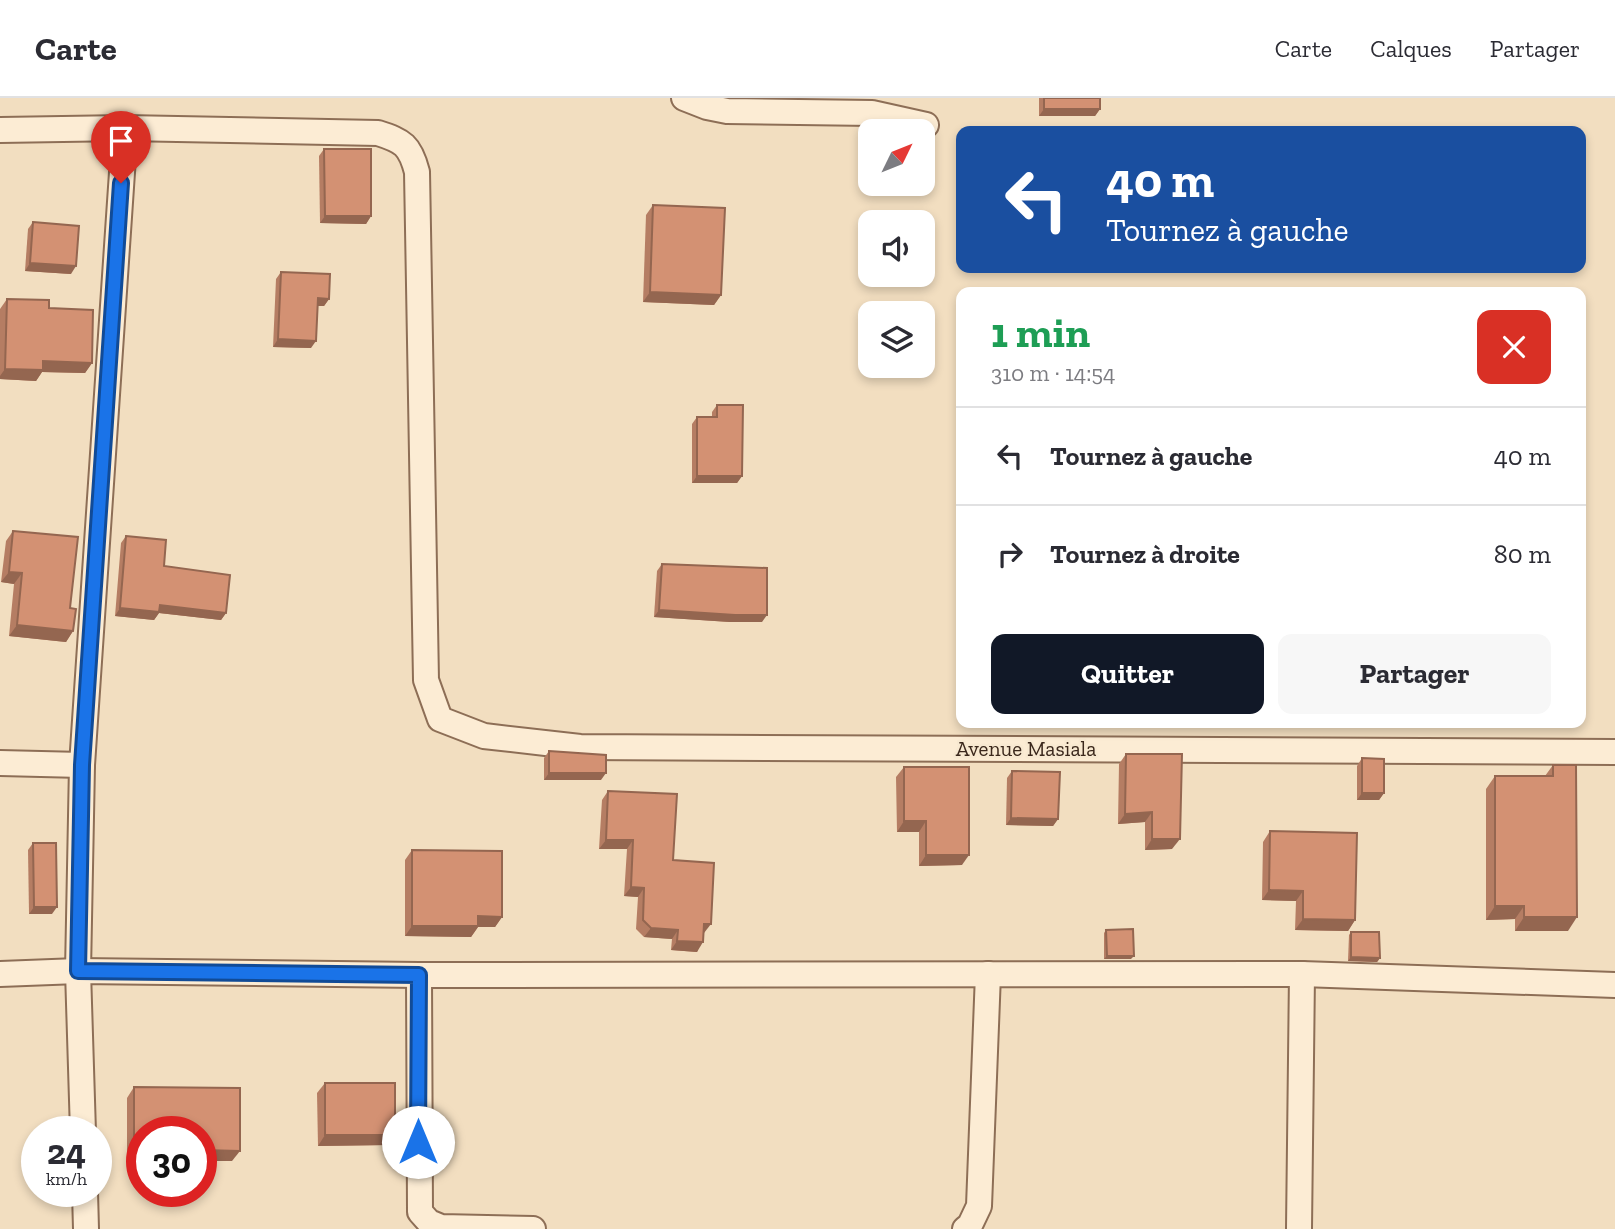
<!DOCTYPE html>
<html lang="fr">
<meta charset="utf-8">
<style>
:root{--surface:#fff;--page:#f7f7f7;--text:#2b2b33;--muted:#7c7c81;--line:#e1e1e2;--accent:#111827}
body{margin:0;font-family:"Zilla Slab",serif;background:var(--page);color:var(--text);height:100vh;display:flex;flex-direction:column;font-size:26px;white-space:nowrap}
*{box-sizing:border-box;margin:0}
p{font-size:23px;color:var(--muted)}
.icon{flex:none;width:38px;height:38px;fill:none;stroke:currentColor;stroke-width:2;stroke-linecap:round;stroke-linejoin:round}
.map{position:relative;flex:1;overflow:hidden}
.sheet{position:absolute;left:956px;top:189px;width:630px;height:441px;display:flex;flex-direction:column;background:var(--surface);border-radius:14px;box-shadow:0 4px 10px #0003}
.sheet>*{flex:none}
.guide{position:absolute;left:956px;top:28px;width:630px;height:147px;border-radius:14px;box-shadow:0 4px 10px #0003;background:#1a4fa0;color:#fff;overflow:hidden}
.needle{width:46px;rotate:47deg}
.controls{position:absolute;left:858px;top:21px;display:grid;gap:14px}
.controls a{display:grid;place-items:center;width:77px;height:77px;border-radius:14px;background:var(--surface);box-shadow:0 4px 10px #0003;font-size:35px}
.speed{position:absolute;left:21px;top:1018px;display:flex;gap:14px;font-size:35px;font-weight:700;text-align:center}
.speed>*{display:grid;place-content:center;width:91px;height:91px;border-radius:50%;background:var(--surface);box-shadow:0 4px 10px #0003;line-height:1}
.speed small{font-size:18px;font-weight:400}
.speed .limit{border:10px solid #d22;background:#fff;color:#111}
.pin{position:absolute;display:grid;place-items:center;width:60px;height:60px;color:#fff;margin:-72px -30px;border-radius:50% 50% 50% 0;rotate:-45deg;box-shadow:0 0 7px #0007}
.pin .icon{rotate:45deg}
.me{position:absolute;width:77px;margin:-38px;rotate:0deg;stroke-linejoin:round;filter:drop-shadow(0 0 5px #0008)}
.turn{display:flex;align-items:center;gap:24px;height:147px;padding:0 35px;font-size:32px}
.turn .icon{width:91px;height:91px;stroke-width:2.5}
.turn b{display:block;font-size:49px;line-height:60px}
.round{display:grid;place-items:center;flex:none;width:74px;height:74px;border-radius:14px;background:var(--page)}
.headline{display:flex;align-items:center;justify-content:space-between;height:119px;padding:0 35px}
h1{font-size:42px;font-weight:700;line-height:52px;color:#1e9e55}
.button{display:flex;gap:14px;margin-top:auto;padding:14px 35px}
.button a{flex:1;height:80px;border-radius:14px;background:var(--accent);color:#fff;font-size:28px;font-weight:700;line-height:80px;text-align:center}
.button a+a{background:var(--page);color:var(--text)}
ul{padding:0;list-style:none}
li{display:flex;align-items:center;gap:21px;height:98px;padding:0 35px;border-top:2px solid var(--line)}
li div{flex:1}
li b{display:block;font-size:26px}
li em{font-style:normal}
header{display:flex;align-items:center;gap:42px;box-sizing:border-box;height:98px;padding:0 35px;background:var(--surface);border-bottom:2px solid var(--line)}
header strong{font-size:33px}
nav{display:flex;gap:38px;margin-inline-start:auto;font-size:24px}
.map>svg:first-child{display:block}
</style>
<header>
<strong>Carte</strong>
<nav><a>Carte</a><a>Calques</a><a>Partager</a></nav>
</header>
<div class="map">
<svg width="1615" height="1131" viewBox="0 0 1615 1131">
<rect width="100%" height="100%" fill="#f2dec0"/>
<g fill="none" stroke-linecap="round" stroke-linejoin="round">
<defs>
<g id="street">
<path d="M 684,0 L 707,9 L 727,13 L 872,15 L 926,27"/>
<path d="M 0,32 L 125,30 L 378,35 C 403,43 410,47 417,74 L 426,582 L 440,621 L 484,638 L 580,649 L 1615,654"/>
<path d="M 0,665 L 82,667"/>
<path d="M 0,876 L 78,873 L 419,877 L 1302,876 L 1615,887"/>
<path d="M 419,877 L 420,1114 L 429,1124 L 441,1129 L 533,1131"/>
<path d="M 83,1034 L 78,873 L 82,667 L 125,30"/>
<path d="M 85,1094 L 86,1131"/>
<path d="M 965,1131 L 970,1127 L 979,1108 L 988,876"/>
<path d="M 1299,1131 L 1302,876"/>
</g>
</defs>
<use href="#street" stroke="#8d6e56" stroke-width="28"/>
<use href="#street" stroke="#fcecd4" stroke-width="24"/>
</g>
<g fill="#b57d63">
<path d="M 1039,0 L 1100,0 L 1100,11 L 1095,18 L 1039,18 Z"/>
<path d="M 324,51 L 371,118 L 366,126 L 320,125 L 319,58 Z"/>
<path d="M 653,107 L 721,197 L 714,207 L 643,204 L 646,117 Z"/>
<path d="M 33,124 L 71,176 L 25,173 L 28,131 Z"/>
<path d="M 281,174 L 329,201 L 324,208 L 317,208 L 311,250 L 273,249 L 276,181 Z"/>
<path d="M 7,201 L 49,210 L 92,265 L 85,275 L 42,274 L 36,283 L 0,281 L 0,211 Z"/>
<path d="M 717,307 L 742,378 L 737,385 L 692,385 L 692,326 L 697,319 L 712,319 L 712,314 Z"/>
<path d="M 13,433 L 70,510 L 73,533 L 66,544 L 9,538 L 14,486 L 1,484 L 6,443 Z"/>
<path d="M 126,438 L 164,468 L 226,515 L 221,522 L 159,515 L 154,522 L 115,518 L 121,445 Z"/>
<path d="M 662,466 L 762,524 L 730,524 L 654,519 L 657,473 Z"/>
<path d="M 549,653 L 601,682 L 544,682 L 544,660 Z"/>
<path d="M 1126,656 L 1172,751 L 1145,752 L 1145,724 L 1118,726 L 1119,666 Z"/>
<path d="M 1362,660 L 1384,695 L 1379,702 L 1357,702 L 1357,668 Z"/>
<path d="M 1553,667 L 1568,833 L 1515,833 L 1515,821 L 1486,822 L 1486,691 L 1495,678 L 1545,678 Z"/>
<path d="M 904,669 L 962,767 L 919,768 L 919,734 L 897,734 L 896,679 Z"/>
<path d="M 1012,673 L 1058,721 L 1053,728 L 1006,727 L 1007,680 Z"/>
<path d="M 608,693 L 673,762 L 704,835 L 697,854 L 671,852 L 672,841 L 644,839 L 636,831 L 638,799 L 624,798 L 627,751 L 599,751 L 602,702 Z"/>
<path d="M 1270,733 L 1355,822 L 1348,833 L 1295,832 L 1296,803 L 1262,802 L 1263,744 Z"/>
<path d="M 33,745 L 52,816 L 29,816 L 28,752 Z"/>
<path d="M 412,752 L 502,819 L 495,829 L 478,829 L 471,839 L 405,838 L 405,762 Z"/>
<path d="M 1106,832 L 1131,861 L 1104,861 L 1104,835 Z"/>
<path d="M 1351,834 L 1380,860 L 1377,864 L 1348,863 L 1349,837 Z"/>
<path d="M 325,985 L 395,1037 L 388,1047 L 318,1048 L 317,995 Z"/>
<path d="M 134,989 L 232,1063 L 142,1034 L 142,1063 L 127,1063 L 127,1000 Z"/>
</g>
<g fill="#946650">
<path d="M 1044,11 L 1100,11 L 1095,18 L 1039,18 Z"/>
<path d="M 325,118 L 371,118 L 366,126 L 320,125 Z"/>
<path d="M 30,165 L 76,168 L 71,176 L 25,173 Z"/>
<path d="M 650,194 L 721,197 L 714,207 L 643,204 Z"/>
<path d="M 318,200 L 329,201 L 324,208 L 313,208 Z"/>
<path d="M 278,241 L 316,243 L 311,250 L 273,249 Z"/>
<path d="M 43,263 L 92,265 L 85,275 L 42,274 L 36,283 L 0,281 L 0,278 L 5,271 Z"/>
<path d="M 697,378 L 742,378 L 737,385 L 692,385 Z"/>
<path d="M 9,474 L 22,475 L 14,486 L 1,484 Z"/>
<path d="M 160,507 L 226,515 L 221,522 L 159,515 L 154,522 L 115,518 L 120,510 Z"/>
<path d="M 659,512 L 767,517 L 762,524 L 730,524 L 654,519 Z"/>
<path d="M 17,527 L 73,533 L 66,544 L 9,538 Z"/>
<path d="M 549,675 L 606,675 L 601,682 L 544,682 Z"/>
<path d="M 1362,695 L 1384,695 L 1379,702 L 1357,702 Z"/>
<path d="M 1152,714 L 1145,724 L 1118,726 L 1125,716 Z"/>
<path d="M 1011,720 L 1058,721 L 1053,728 L 1006,727 Z"/>
<path d="M 904,723 L 926,723 L 919,734 L 897,734 Z"/>
<path d="M 1152,741 L 1180,741 L 1172,751 L 1145,752 Z"/>
<path d="M 606,742 L 633,742 L 627,751 L 599,751 Z"/>
<path d="M 926,757 L 969,757 L 962,767 L 919,768 Z"/>
<path d="M 631,789 L 644,790 L 638,799 L 624,798 Z"/>
<path d="M 1269,792 L 1303,793 L 1296,803 L 1262,802 Z"/>
<path d="M 1495,808 L 1524,808 L 1515,821 L 1486,822 Z"/>
<path d="M 34,809 L 57,809 L 52,816 L 29,816 Z"/>
<path d="M 478,818 L 502,819 L 495,829 L 478,829 L 471,839 L 405,838 L 412,828 Z"/>
<path d="M 1524,819 L 1577,819 L 1568,833 L 1515,833 Z"/>
<path d="M 1303,821 L 1355,822 L 1348,833 L 1295,832 Z"/>
<path d="M 704,826 L 711,826 L 704,835 L 698,835 Z"/>
<path d="M 651,830 L 678,832 L 672,841 L 644,839 Z"/>
<path d="M 677,843 L 703,844 L 697,854 L 671,852 Z"/>
<path d="M 1107,858 L 1134,858 L 1131,861 L 1104,861 Z"/>
<path d="M 1351,859 L 1380,860 L 1377,864 L 1348,863 Z"/>
<path d="M 325,1037 L 395,1037 L 388,1047 L 318,1048 Z"/>
<path d="M 134,1052 L 142,1052 L 142,1063 L 127,1063 Z"/>
<path d="M 201,1052 L 240,1053 L 232,1063 L 201,1063 Z"/>
</g>
<g fill="#d39173" stroke="#946650" stroke-width="2">
<rect x="1044" y="0" width="56" height="11"/>
<path d="M 324,51 L 371,51 L 371,118 L 325,118 Z"/>
<path d="M 653,107 L 725,110 L 721,197 L 650,194 Z"/>
<path d="M 33,124 L 79,128 L 76,168 L 30,165 Z"/>
<path d="M 281,174 L 330,176 L 329,201 L 318,200 L 316,243 L 278,241 Z"/>
<path d="M 7,201 L 49,202 L 49,210 L 93,212 L 92,265 L 43,263 L 43,272 L 5,271 Z"/>
<path d="M 717,307 L 743,307 L 742,378 L 697,378 L 697,319 L 717,319 Z"/>
<path d="M 13,433 L 78,439 L 70,510 L 76,511 L 73,533 L 17,527 L 22,475 L 9,474 Z"/>
<path d="M 126,438 L 166,442 L 164,468 L 230,477 L 226,515 L 160,507 L 159,514 L 120,510 Z"/>
<path d="M 662,466 L 767,470 L 767,517 L 735,517 L 659,512 Z"/>
<path d="M 549,653 L 606,657 L 606,675 L 549,675 Z"/>
<path d="M 1126,656 L 1182,656 L 1180,741 L 1152,741 L 1152,714 L 1125,716 Z"/>
<path d="M 1362,660 L 1384,661 L 1384,695 L 1362,695 Z"/>
<path d="M 1553,667 L 1576,667 L 1577,819 L 1524,819 L 1524,808 L 1495,808 L 1495,678 L 1553,678 Z"/>
<path d="M 904,669 L 969,669 L 969,757 L 926,757 L 926,723 L 904,723 Z"/>
<path d="M 1012,673 L 1060,674 L 1058,721 L 1011,720 Z"/>
<path d="M 608,693 L 677,696 L 673,762 L 714,765 L 711,826 L 704,826 L 703,844 L 677,843 L 678,832 L 651,830 L 643,822 L 644,790 L 631,789 L 633,742 L 606,742 Z"/>
<path d="M 1270,733 L 1357,735 L 1355,822 L 1303,821 L 1303,793 L 1269,792 Z"/>
<path d="M 33,745 L 56,745 L 57,809 L 34,809 Z"/>
<path d="M 412,752 L 502,753 L 502,819 L 478,818 L 478,828 L 412,828 Z"/>
<path d="M 1133,831 L 1134,858 L 1107,858 L 1106,832 Z"/>
<path d="M 1351,834 L 1379,834 L 1380,860 L 1351,859 Z"/>
<rect x="325" y="985" width="70" height="52"/>
<path d="M 134,989 L 240,990 L 240,1053 L 201,1052 L 201,1034 L 142,1034 L 142,1052 L 134,1052 Z"/>
</g>
<g fill="none" stroke-linecap="round" stroke-linejoin="round">
<defs>
<path id="route" d="M 121,85 L 82,667 L 78,873 L 419,877 L 418,1044"/>
</defs>
<use href="#route" stroke="#114b97" stroke-width="18"/>
<use href="#route" stroke="#1a73e8" stroke-width="12"/>
</g>
<g text-anchor="middle" stroke-width="5" stroke-linejoin="round" paint-order="stroke">
<g font-size="21" fill="#3b281c" stroke="#f8e9d1">
<text x="1026" y="658">Avenue Masiala</text>
</g>
</g>
</svg>
<div class="controls">
<a><svg class="needle" viewBox="-14 -14 28 28"><path d="M0-13l5 13h-10z" fill="#e53935"/><path d="M0 13l5-13h-10z" fill="#7c7c81"/></svg></a>
<a><svg class="icon" aria-label="sound" viewBox="0 0 24 24"><path d="M4 9h4l5-4v14l-5-4H4zM17 9q2 3 0 6"/></svg></a>
<a><svg class="icon" aria-label="layers" viewBox="0 0 24 24"><path d="M12 4l9 5-9 5-9-5zM3 14l9 5 9-5"/></svg></a>
</div>
<div class="speed"><div>24<small>km/h</small></div><div class="limit">30</div></div>
<div class="pin" style="left:121px;top:85px;background:#d93025"><svg class="icon" aria-label="arrive" viewBox="0 0 24 24"><path d="M6 21V4h12l-3 4 3 4H6"/></svg></div>
<svg class="me" style="left:418px;top:1044px" viewBox="-20 -20 40 40"><circle r="19" fill="#fff"/><path d="M0-13L10 11 0 6-10 11z" fill="#1a73e8"/></svg>
<div class="guide">
<div class="turn"><svg class="icon" aria-label="left" viewBox="0 0 24 24"><path d="M17 20v-9H6M10 6l-5 5 5 5"/></svg><div><b>40 m</b>Tournez à gauche</div></div>
</div>
<section class="sheet">
<div class="headline"><div><h1>1 min</h1><p>310 m · 14:54</p></div><a class="round" style="background:#d93025;color:#fff"><svg class="icon" aria-label="close" viewBox="0 0 24 24"><path d="M6 6l12 12M18 6L6 18"/></svg></a></div>
<ul>
<li><svg class="icon" aria-label="left" viewBox="0 0 24 24"><path d="M17 20v-9H6M10 6l-5 5 5 5"/></svg><div><b>Tournez à gauche</b></div><em>40 m</em></li>
<li><svg class="icon" aria-label="right" viewBox="0 0 24 24"><path d="M7 20v-9h11M14 6l5 5-5 5"/></svg><div><b>Tournez à droite</b></div><em>80 m</em></li>
</ul>
<div class="button"><a>Quitter</a><a>Partager</a></div>
</section>
</div>
